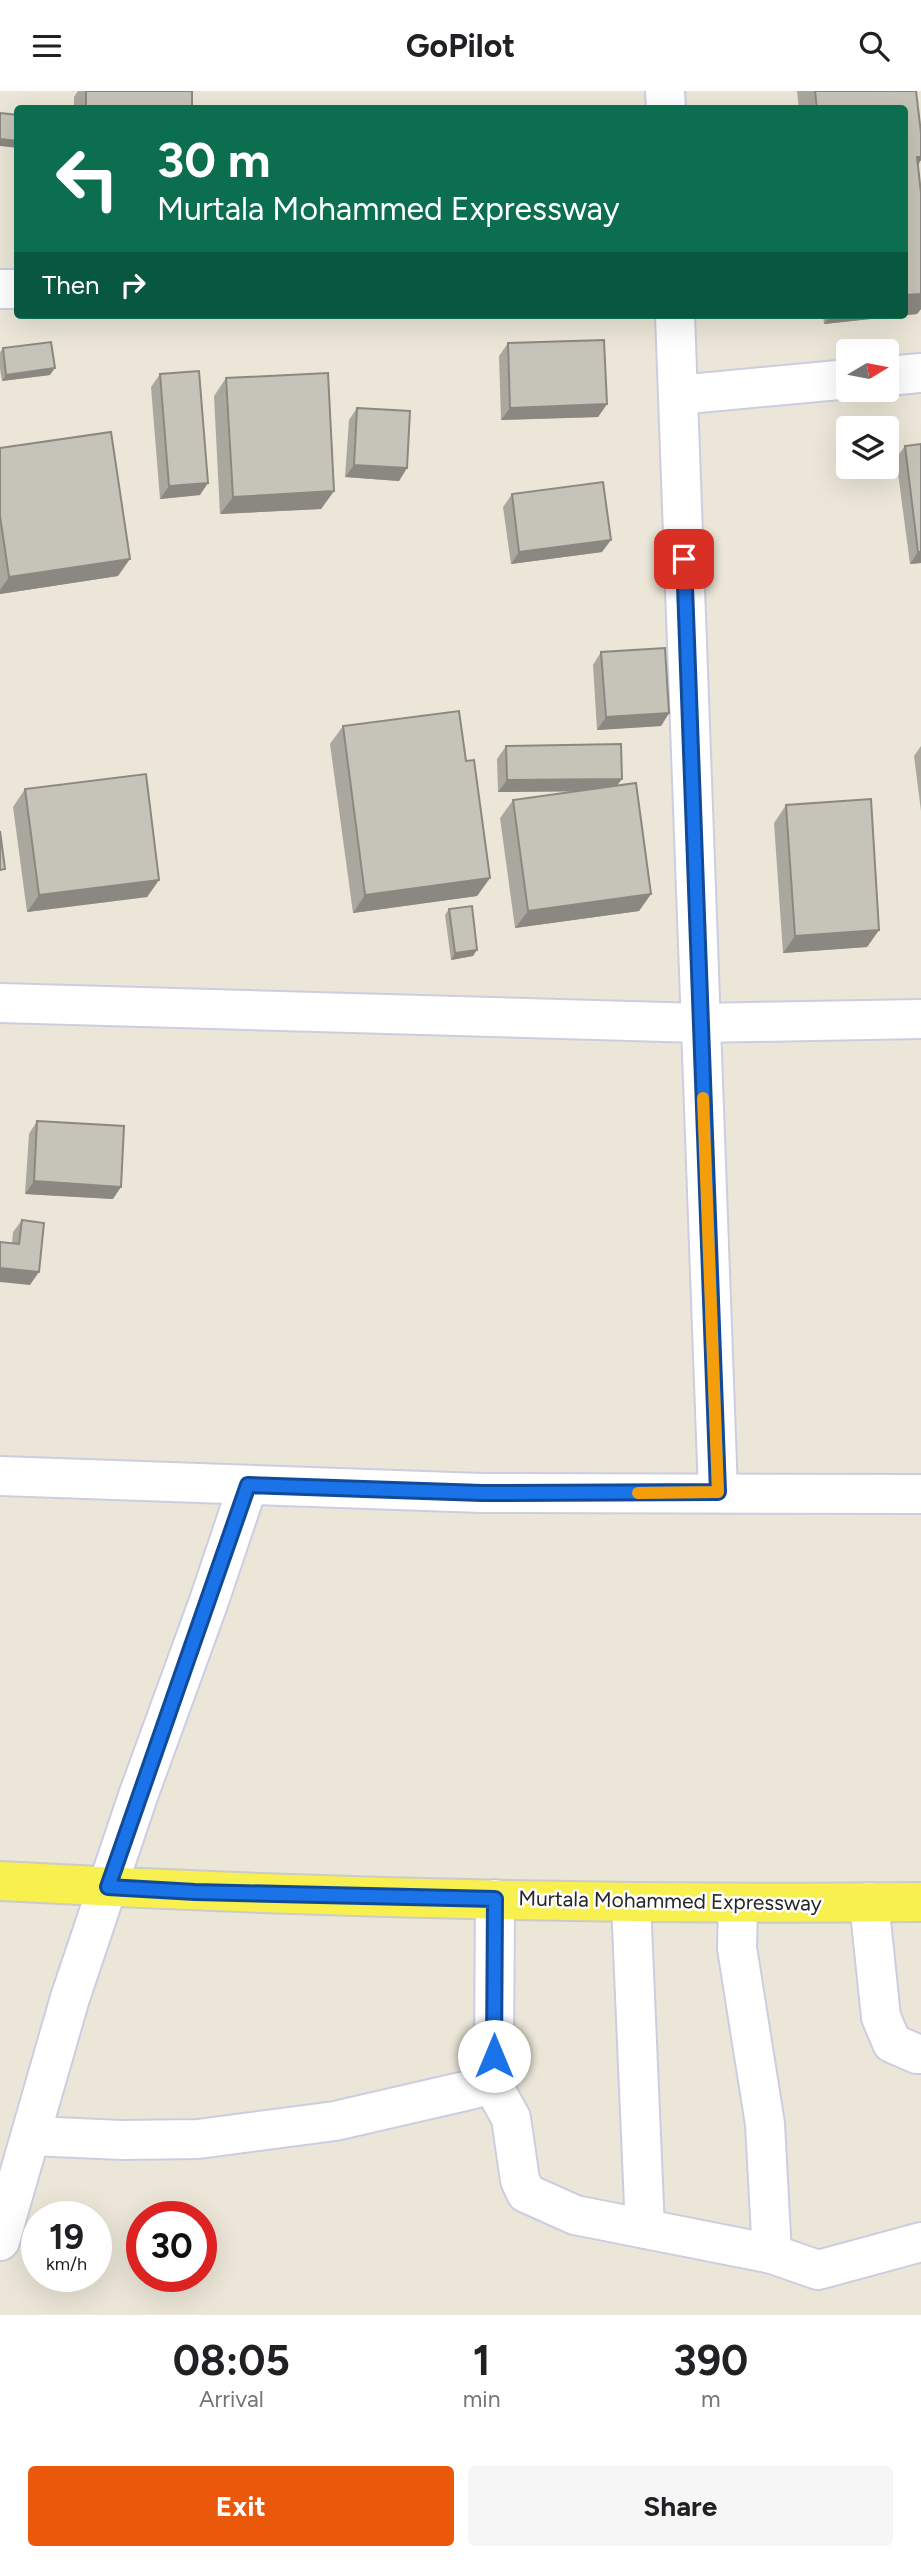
<!DOCTYPE html>
<style>
:root{--surface:#fff;--page:#f6f6f6;--text:#202124;--muted:#757577;--accent:#ea580c}
body{margin:0;font-family:Figtree,sans-serif;background:var(--page);color:var(--text);height:100vh;display:flex;flex-direction:column;font-size:26px;white-space:nowrap}
*{box-sizing:border-box;margin:0}
p{font-size:23px;color:var(--muted)}
.icon{flex:none;width:38px;height:38px;fill:none;stroke:currentColor;stroke-width:2;stroke-linecap:round;stroke-linejoin:round}
.map{position:relative;height:2224px;overflow:hidden}
.panel{display:flex;flex-direction:column;background:var(--surface);flex:1}
.panel>*{flex:none}
.top-card{position:absolute;left:14px;top:14px;width:894px;height:214px;border-radius:7px;box-shadow:0 7px 28px #0002;background:#0b6e4f;color:#fff;overflow:hidden}
.needle{width:46px;rotate:80deg}
.buttons{position:absolute;left:836px;top:248px;display:grid;gap:14px}
.buttons a{display:grid;place-items:center;width:63px;height:63px;border-radius:7px;background:var(--surface);box-shadow:0 7px 28px #0002;font-size:35px}
.speed{position:absolute;left:21px;top:2110px;display:flex;gap:14px;font-size:35px;font-weight:700;text-align:center}
.speed>*{display:grid;place-content:center;width:91px;height:91px;border-radius:50%;background:var(--surface);box-shadow:0 7px 28px #0002;line-height:1}
.speed small{font-size:18px;font-weight:400}
.speed .limit{border:10px solid #d22;background:#fff;color:#111}
.pin{position:absolute;display:grid;place-items:center;width:60px;height:60px;color:#fff;margin:-30px;border-radius:14px;box-shadow:0 4px 10px #0006}
.me{position:absolute;width:77px;margin:-38px;rotate:0deg;stroke-linejoin:round;filter:drop-shadow(0 0 5px #0008)}
.turn{display:flex;align-items:center;gap:24px;height:147px;padding:0 28px;font-size:32px}
.turn .icon{width:91px;height:91px;stroke-width:2.5}
.turn b{display:block;font-size:49px;line-height:60px}
.then{display:flex;align-items:center;height:66px;padding:0 28px;background:#0003;gap:14px;font-size:26px}
.eta{display:flex;justify-content:space-evenly;align-items:center;height:119px;text-align:center}
.eta b{font-size:42px;font-weight:700;line-height:49px}
.cta{display:flex;gap:14px;margin-top:auto;padding:14px 28px}
.cta a{flex:1;height:80px;border-radius:7px;background:var(--accent);color:#fff;font-size:28px;font-weight:700;line-height:80px;text-align:center}
.cta a+a{background:var(--page);color:var(--text)}
header{display:flex;justify-content:space-between;align-items:center;height:91px;padding:0 28px;background:var(--surface);font-size:32px;font-weight:700}
.map>svg:first-child{display:block}
</style>
<header><svg class="icon" aria-label="menu" viewBox="0 0 24 24"><path d="M4 6h16M4 12h16M4 18h16"/></svg>GoPilot<svg class="icon" aria-label="search" viewBox="0 0 24 24"><circle cx="10" cy="10" r="6"/><path d="M15 15l6 6"/></svg></header>
<div class="map">
<svg width="921" height="2224" viewBox="0 0 921 2224">
<rect width="100%" height="100%" fill="#ebe6d7"/>
<g fill="none" stroke-linecap="round" stroke-linejoin="round">
<defs>
<g id="street">
<path d="M 665,0 L 666,18"/>
<path d="M 0,198 L 18,198"/>
<path d="M 675,224 L 718,1401"/>
<path d="M 887,285 L 921,282"/>
<path d="M 678,304 L 849,288"/>
<path d="M 0,912 L 700,932 L 921,928"/>
<path d="M 631,1811 L 645,2138"/>
<path d="M 869,1811 L 881,1926 L 892,1952 L 917,1963 L 921,1963"/>
<path d="M 738,1812 L 737,1857 L 765,2033 L 772,2163"/>
<path d="M 488,1986 L 511,2027 L 520,2089 L 526,2102 L 575,2124 L 772,2163 L 818,2179 L 921,2151"/>
<path d="M 32,2045 L 122,2049 L 198,2048 L 335,2030 L 474,1998 L 488,1986 L 494,1965 L 495,1808"/>
<path d="M 0,2150 L 70,1907 L 138,1705 L 209,1510 L 248,1394"/>
</g>
<path id="secondary" d="M 0,1385 L 482,1402 L 921,1403"/>
<path id="primary" d="M 0,1790 C 307,1807 614,1814 921,1811"/>
</defs>
<use href="#street" stroke="#cdcde2" stroke-width="42"/>
<use href="#secondary" stroke="#cdcde2" stroke-width="42"/>
<use href="#primary" stroke="#cbcbcb" stroke-width="42"/>
<use href="#street" stroke="#fff" stroke-width="38"/>
<use href="#secondary" stroke="#fff" stroke-width="38"/>
<use href="#primary" stroke="#f8f04f" stroke-width="38"/>
</g>
<g fill="#aaa89e">
<path d="M 78,0 L 192,0 L 192,18 L 74,18 L 74,6 Z"/>
<path d="M 797,0 L 916,0 L 921,42 L 921,69 L 918,74 L 921,218 L 917,223 L 824,233 L 823,224 L 905,224 L 905,18 L 799,18 Z"/>
<path d="M 508,252 L 607,313 L 598,326 L 501,329 L 499,265 Z"/>
<path d="M 3,257 L 50,284 L 2,290 L 0,278 L 0,261 Z"/>
<path d="M 160,283 L 200,404 L 160,408 L 151,296 Z"/>
<path d="M 226,287 L 334,400 L 321,418 L 220,423 L 214,305 Z"/>
<path d="M 357,317 L 407,377 L 399,390 L 345,386 L 349,329 Z"/>
<path d="M 905,355 L 921,472 L 910,473 L 896,367 Z"/>
<path d="M 0,357 L 118,485 L 0,503 Z"/>
<path d="M 512,403 L 602,461 L 511,473 L 503,416 Z"/>
<path d="M 601,561 L 669,622 L 661,635 L 597,639 L 593,574 Z"/>
<path d="M 343,635 L 466,670 L 490,787 L 477,805 L 353,822 L 330,653 Z"/>
<path d="M 506,655 L 622,688 L 616,695 L 651,803 L 639,820 L 515,837 L 500,727 L 513,709 L 576,700 L 498,701 L 497,668 Z"/>
<path d="M 921,655 L 921,720 L 914,665 Z"/>
<path d="M 25,698 L 159,789 L 147,806 L 27,821 L 13,716 Z"/>
<path d="M 786,714 L 879,839 L 867,856 L 783,862 L 774,732 Z"/>
<path d="M 449,818 L 473,865 L 451,869 L 445,824 Z"/>
<path d="M 37,1030 L 113,1108 L 25,1103 L 29,1043 Z"/>
<path d="M 22,1129 L 30,1194 L 12,1152 L 13,1141 Z"/>
</g>
<g fill="#8b8881">
<path d="M 0,48 L 18,50 L 18,57 L 0,55 Z"/>
<path d="M 917,66 L 921,66 L 921,69 L 908,87 Z"/>
<path d="M 921,203 L 921,218 L 917,223 L 824,233 L 831,224 L 905,224 L 905,204 Z"/>
<path d="M 55,277 L 50,284 L 2,290 L 6,284 Z"/>
<path d="M 607,313 L 598,326 L 501,329 L 510,317 Z"/>
<path d="M 354,374 L 407,377 L 399,390 L 345,386 Z"/>
<path d="M 208,392 L 200,404 L 160,408 L 169,395 Z"/>
<path d="M 334,400 L 321,418 L 220,423 L 233,406 Z"/>
<path d="M 611,449 L 602,461 L 511,473 L 519,461 Z"/>
<path d="M 918,461 L 921,461 L 921,472 L 910,473 Z"/>
<path d="M 130,468 L 118,485 L 0,503 L 0,499 L 9,486 Z"/>
<path d="M 669,622 L 661,635 L 597,639 L 606,626 Z"/>
<path d="M 622,688 L 613,700 L 498,701 L 507,689 Z"/>
<path d="M 490,787 L 477,805 L 353,822 L 365,804 Z"/>
<path d="M 159,789 L 147,806 L 27,821 L 39,804 Z"/>
<path d="M 651,803 L 639,820 L 515,837 L 528,820 Z"/>
<path d="M 879,839 L 867,856 L 783,862 L 795,845 Z"/>
<path d="M 477,859 L 473,865 L 451,869 L 455,862 Z"/>
<path d="M 34,1090 L 121,1096 L 113,1108 L 25,1103 Z"/>
<path d="M 0,1177 L 39,1181 L 30,1194 L 0,1191 Z"/>
</g>
<g fill="#c6c3b8" stroke="#8b8881" stroke-width="2">
<rect x="86" y="0" width="106" height="18"/>
<path d="M 815,0 L 916,0 L 921,42 L 921,66 L 917,66 L 921,102 L 921,203 L 905,204 L 905,18 L 817,18 Z"/>
<path d="M 0,22 L 18,24 L 18,50 L 0,48 Z"/>
<path d="M 604,249 L 607,313 L 510,317 L 508,252 Z"/>
<path d="M 51,251 L 55,277 L 6,284 L 3,257 Z"/>
<path d="M 199,280 L 208,392 L 169,395 L 160,283 Z"/>
<path d="M 328,282 L 334,400 L 233,406 L 226,287 Z"/>
<path d="M 357,317 L 410,320 L 407,377 L 354,374 Z"/>
<path d="M 111,341 L 130,468 L 9,486 L 0,425 L 0,357 Z"/>
<path d="M 921,353 L 921,461 L 918,461 L 905,355 Z"/>
<path d="M 603,391 L 611,449 L 519,461 L 512,403 Z"/>
<path d="M 665,557 L 669,622 L 606,626 L 601,561 Z"/>
<path d="M 459,620 L 466,670 L 474,669 L 490,787 L 365,804 L 343,635 Z"/>
<path d="M 621,653 L 622,688 L 507,689 L 506,655 Z"/>
<path d="M 146,683 L 159,789 L 39,804 L 25,698 Z"/>
<path d="M 636,692 L 651,803 L 528,820 L 513,709 Z"/>
<path d="M 871,708 L 879,839 L 795,845 L 786,714 Z"/>
<path d="M 0,740 L 5,778 L 0,779 Z"/>
<path d="M 472,815 L 477,859 L 455,862 L 449,818 Z"/>
<path d="M 37,1030 L 124,1035 L 121,1096 L 34,1090 Z"/>
<path d="M 22,1129 L 44,1132 L 39,1181 L 0,1177 L 0,1151 L 19,1153 Z"/>
</g>
<g fill="none" stroke-linecap="round" stroke-linejoin="round">
<defs>
<path id="route" d="M 494,1965 L 495,1808 L 195,1801 L 108,1796 L 248,1394 L 482,1402 L 718,1401 L 684,468"/>
</defs>
<use href="#route" stroke="#114b97" stroke-width="18"/>
<use href="#route" stroke="#1a73e8" stroke-width="12"/>
<path stroke="#f59e0b" stroke-width="12" d="M 638,1402 L 718,1401 L 703,1007"/>
</g>
<g text-anchor="middle" stroke-width="5" stroke-linejoin="round" paint-order="stroke">
<g font-size="21" fill="#272727" stroke="#fff">
<text transform="translate(670 1810) rotate(1)" y="7">Murtala Mohammed Expressway</text>
</g>
</g>
</svg>
<div class="buttons">
<a><svg class="needle" viewBox="-14 -14 28 28"><path d="M0-13l5 13h-10z" fill="#e53935"/><path d="M0 13l5-13h-10z" fill="#757577"/></svg></a>
<a><svg class="icon" aria-label="layers" viewBox="0 0 24 24"><path d="M12 4l9 5-9 5-9-5zM3 14l9 5 9-5"/></svg></a>
</div>
<div class="speed"><div>19<small>km/h</small></div><div class="limit">30</div></div>
<div class="pin" style="left:684px;top:468px;background:#d93025"><svg class="icon" aria-label="arrive" viewBox="0 0 24 24"><path d="M6 21V4h12l-3 4 3 4H6"/></svg></div>
<svg class="me" style="left:494px;top:1965px" viewBox="-20 -20 40 40"><circle r="19" fill="#fff"/><path d="M0-13L10 11 0 6-10 11z" fill="#1a73e8"/></svg>
<div class="top-card">
<div class="turn"><svg class="icon" aria-label="left" viewBox="0 0 24 24"><path d="M17 20v-9H6M10 6l-5 5 5 5"/></svg><div><b>30 m</b>Murtala Mohammed Expressway</div></div>
<div class="then">Then<svg class="icon" aria-label="right" viewBox="0 0 24 24"><path d="M7 20v-9h11M14 6l5 5-5 5"/></svg></div>
</div>
</div>
<section class="panel">
<div class="eta">
<div><b>08:05</b><p>Arrival</p></div>
<div><b>1</b><p>min</p></div>
<div><b>390</b><p>m</p></div>
</div>
<div class="cta"><a>Exit</a><a>Share</a></div>
</section>
